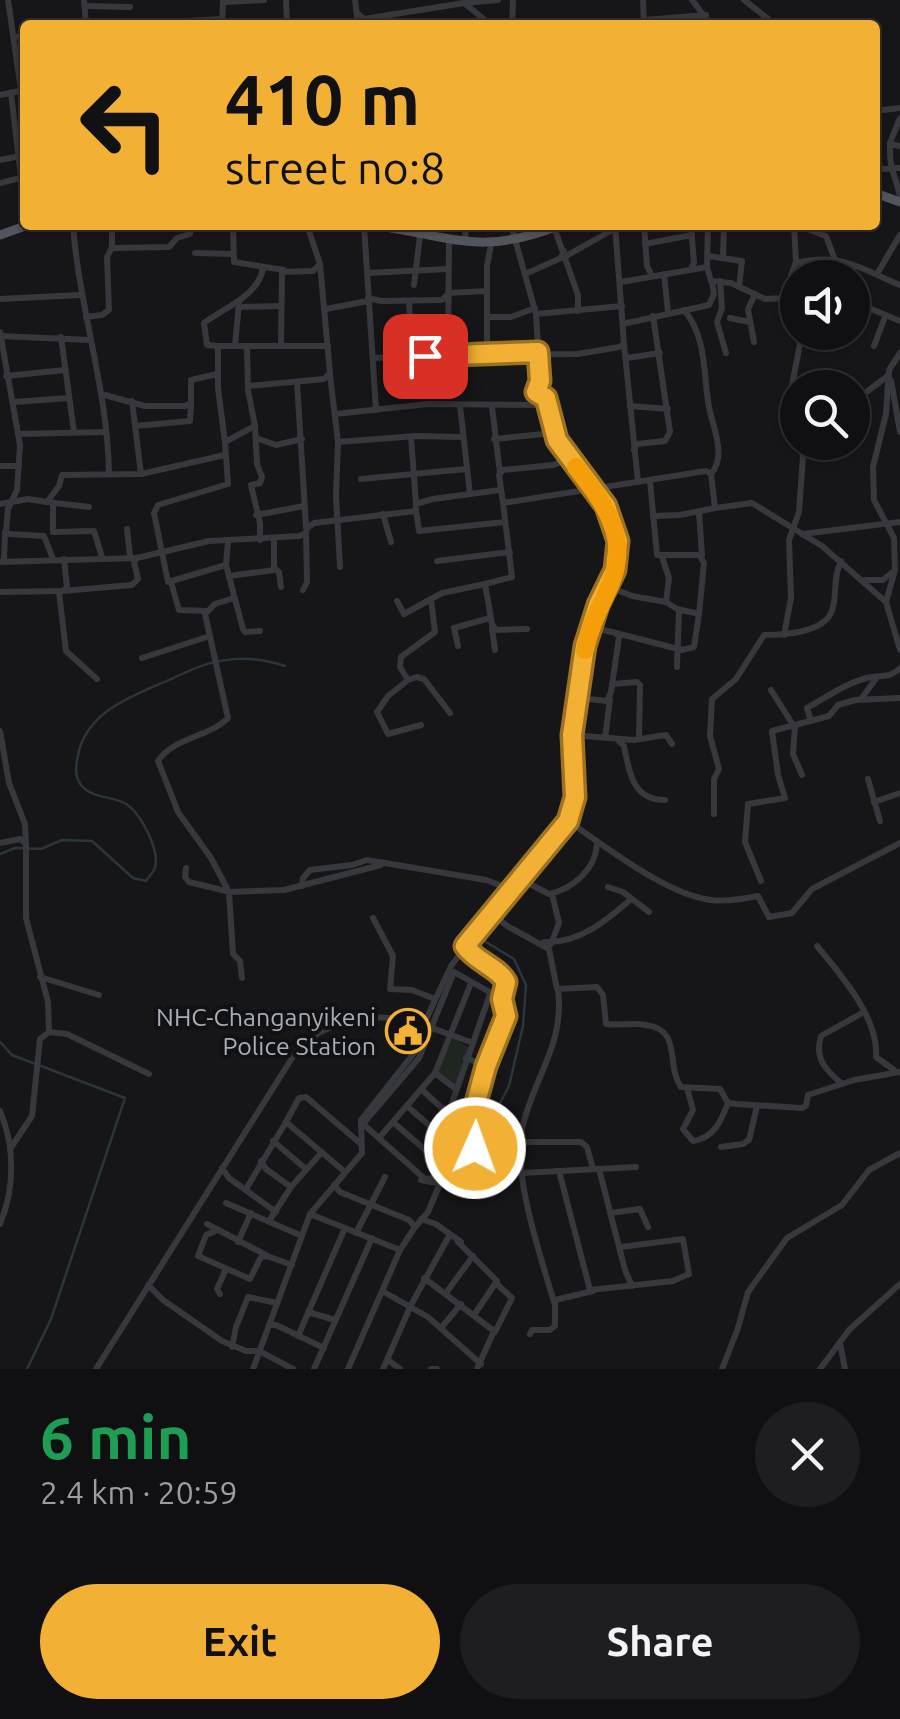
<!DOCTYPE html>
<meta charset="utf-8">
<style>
:root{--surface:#101012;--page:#1e1e20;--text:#f1f3f6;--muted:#9c9d9f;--line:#303032;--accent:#f2b134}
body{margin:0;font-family:Ubuntu,sans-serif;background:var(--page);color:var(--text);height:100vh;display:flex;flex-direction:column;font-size:38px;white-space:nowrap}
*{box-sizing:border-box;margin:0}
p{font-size:32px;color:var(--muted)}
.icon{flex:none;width:55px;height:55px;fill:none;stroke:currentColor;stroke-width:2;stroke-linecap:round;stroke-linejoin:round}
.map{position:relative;height:1369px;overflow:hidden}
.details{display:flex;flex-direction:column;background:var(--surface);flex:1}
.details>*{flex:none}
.banner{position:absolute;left:20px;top:20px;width:860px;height:210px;border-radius:10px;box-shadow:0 2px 8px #0004,0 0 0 2px var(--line);background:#f2b134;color:#111;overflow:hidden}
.fabs{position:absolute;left:780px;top:260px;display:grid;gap:20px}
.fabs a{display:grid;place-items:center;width:90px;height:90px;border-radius:50%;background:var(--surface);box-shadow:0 2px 8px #0004,0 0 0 2px var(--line);font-size:50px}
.pin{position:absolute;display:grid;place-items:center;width:85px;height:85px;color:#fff;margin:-42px;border-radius:20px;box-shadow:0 5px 15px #0006}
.me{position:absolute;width:110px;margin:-55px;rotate:2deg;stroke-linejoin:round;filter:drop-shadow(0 0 8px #0008)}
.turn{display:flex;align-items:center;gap:35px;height:210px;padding:0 40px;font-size:45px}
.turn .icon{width:130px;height:130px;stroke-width:2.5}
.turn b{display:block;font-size:70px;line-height:85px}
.round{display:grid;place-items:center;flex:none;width:105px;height:105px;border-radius:52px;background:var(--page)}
.headline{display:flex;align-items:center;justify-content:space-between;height:170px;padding:0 40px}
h1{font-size:60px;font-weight:700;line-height:75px;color:#1e9e55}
.button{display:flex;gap:20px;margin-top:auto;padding:20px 40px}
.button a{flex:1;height:115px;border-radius:60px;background:var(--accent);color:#111;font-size:40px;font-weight:700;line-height:115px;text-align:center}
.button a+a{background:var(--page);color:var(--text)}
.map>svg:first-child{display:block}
</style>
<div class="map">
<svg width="900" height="1369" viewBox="0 0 900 1369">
<rect width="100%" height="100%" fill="#161618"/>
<path fill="#1e261f" d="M 453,1038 L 469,1047 L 455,1087 L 437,1071 Z"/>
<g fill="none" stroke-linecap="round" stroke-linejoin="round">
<g stroke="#2c353c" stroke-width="2.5">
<path d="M 0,854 L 15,848 L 41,849 L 62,840 L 92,841 L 133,878 L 146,881 C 149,876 153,873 155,868 C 160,850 142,817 129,806 C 116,795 93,800 81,785 C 74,776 76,765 78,755 C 88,706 143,693 182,674 C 217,657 248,654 285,666"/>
<path d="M 476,936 L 514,959 L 526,985 L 523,1026 L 509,1086 L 500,1103 L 492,1130 L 497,1174"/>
<path d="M 0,1042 L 12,1055 L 125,1098 L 51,1319 L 27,1369"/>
</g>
<g stroke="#37383d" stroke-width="6">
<path d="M 8,0 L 21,90"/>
<path d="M 84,0 L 86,25"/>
<path d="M 286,0 L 287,25"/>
<path d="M 355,0 L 358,25"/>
<path d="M 643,0 L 644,25"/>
<path d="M 692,0 L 711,25"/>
<path d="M 744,0 L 776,25"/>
<path d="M 223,2 L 264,0"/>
<path d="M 465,3 L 498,0"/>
<path d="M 85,6 L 130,7"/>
<path d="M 357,13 L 364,19 L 464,3 L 491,25"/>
<path d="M 644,20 L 706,15"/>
<path d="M 132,24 L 222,19"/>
<path d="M 222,25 L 223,1"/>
<path d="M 512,25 L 513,0"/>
<path d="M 15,37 L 25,35"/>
<path d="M 11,93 L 21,177"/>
<path d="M 0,95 L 24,90"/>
<path d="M 875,111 L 900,108"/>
<path d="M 890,143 L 900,118"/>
<path d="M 900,146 L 890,144 C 889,170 895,174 900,196"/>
<path d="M 0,160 L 20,156"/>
<path d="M 875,166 L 884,169 L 900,168"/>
<path d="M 0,183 L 24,177"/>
<path d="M 73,225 C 79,308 108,390 109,474"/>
<path d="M 233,225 L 234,262 L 284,270"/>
<path d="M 364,225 L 376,410"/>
<path d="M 644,225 L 647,266 L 652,276"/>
<path d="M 708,225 L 707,267 L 711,281 L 731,283 L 765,299 L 785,298 L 800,344 L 788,406 L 803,456 L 799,512 L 789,540 L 791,598 L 784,635"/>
<path d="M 794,225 L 796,262 L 791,275 L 796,290"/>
<path d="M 797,225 L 826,236 L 835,260 L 822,278"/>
<path d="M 554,227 L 578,295 L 578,311"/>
<path d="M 465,241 L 466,225"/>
<path d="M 645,244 L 692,235"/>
<path d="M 113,248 L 169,247 L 177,238 L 190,234 L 191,225"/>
<path d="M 195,253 L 233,254"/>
<path d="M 566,256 L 614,229"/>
<path d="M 708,256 L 742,261 L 739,287"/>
<path d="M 723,257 L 724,225"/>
<path d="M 796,263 C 842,252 861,269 900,285"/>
<path d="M 691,268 L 694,263 L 691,225"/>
<path d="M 367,273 L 447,269"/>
<path d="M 525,274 L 561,258 L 564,251"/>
<path d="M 664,274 L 668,312"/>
<path d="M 877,274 L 900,235"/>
<path d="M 720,281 L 722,308 L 717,322 L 726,353"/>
<path d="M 621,282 L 707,267"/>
<path d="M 414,285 L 420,235"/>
<path d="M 448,293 L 487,291"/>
<path d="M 368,298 L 381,301 L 442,300 L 447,295"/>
<path d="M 0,299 L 80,295"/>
<path d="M 409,301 L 411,351 L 414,356 L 578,354 L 619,347 L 624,344 L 615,225"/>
<path d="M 852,301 L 900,321"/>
<path d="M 239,307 L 281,306"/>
<path d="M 326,309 L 368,301"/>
<path d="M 684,310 C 707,337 703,374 709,407 C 713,428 727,456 711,474"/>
<path d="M 536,314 L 622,306"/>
<path d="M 86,317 L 102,315 L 109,310 L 107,257 L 112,247 L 112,225"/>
<path d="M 487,317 L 511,317 L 535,308"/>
<path d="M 730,318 L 749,322"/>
<path d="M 623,324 L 709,305 L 714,294 L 712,282"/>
<path d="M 0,332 L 20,445 L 17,490 L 8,509 L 6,531 L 9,534 L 44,536 L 53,559"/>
<path d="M 0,336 L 90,340"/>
<path d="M 61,337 L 74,432"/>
<path d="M 754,342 L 748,309 L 755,294"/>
<path d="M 624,344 L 638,482"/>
<path d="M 235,345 L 239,303"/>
<path d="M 218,346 L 207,345 L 204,323 C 225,307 257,297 263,269"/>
<path d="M 281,346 L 282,272 L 313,271 L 320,264"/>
<path d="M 874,346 L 885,317"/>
<path d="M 247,347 L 248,390 L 255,426 L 257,464 L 262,477 L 260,483 L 251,485 L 260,523 L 260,540"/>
<path d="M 900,353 L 889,370 L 886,414 L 873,467 L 874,500 L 894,538 L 895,570 L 886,602 L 900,650"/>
<path d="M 448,355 L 449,241"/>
<path d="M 487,355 L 487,266 L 491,244"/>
<path d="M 373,358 L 414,356"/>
<path d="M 627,358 L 660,353"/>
<path d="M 330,375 L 338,442 L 336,496 L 340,567"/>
<path d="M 6,376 L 65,370"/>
<path d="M 891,380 L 900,432"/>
<path d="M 297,382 L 306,527"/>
<path d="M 249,386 L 324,379 L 330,373 L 320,264 L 307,225"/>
<path d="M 101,394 L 145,406 L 185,406 L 191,403 L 191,380 L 217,374"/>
<path d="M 132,401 L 141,474"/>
<path d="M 14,402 L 69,398"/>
<path d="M 852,403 L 889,375"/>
<path d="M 460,406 L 470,494"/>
<path d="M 630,406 L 668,409"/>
<path d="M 492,407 L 500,473"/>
<path d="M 335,414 L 428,404 L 548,405"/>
<path d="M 135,426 L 190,421 L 191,404"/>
<path d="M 19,434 L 105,432"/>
<path d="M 411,437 L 416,504"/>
<path d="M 256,438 L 276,445 L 302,439"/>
<path d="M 494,439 L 554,433"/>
<path d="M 225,442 L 218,388 L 218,346 L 328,346"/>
<path d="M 338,442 L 416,436 L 462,437"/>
<path d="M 634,450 L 637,444 L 665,441 L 670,432 L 653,316"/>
<path d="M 803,450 L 836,447 L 839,442"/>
<path d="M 0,466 L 19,466"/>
<path d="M 361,479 L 466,469"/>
<path d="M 650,481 L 657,555 L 702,555 L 699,512"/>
<path d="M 47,502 L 89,507"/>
<path d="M 503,503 L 499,475 L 503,470 L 553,465 L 570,459"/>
<path d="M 0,504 L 28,499 L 47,502 L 59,486 L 62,475 L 141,474 L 225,455"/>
<path d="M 53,504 L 53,532"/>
<path d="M 416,511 L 419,531 L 505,522"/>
<path d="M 383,514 L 391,542"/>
<path d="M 256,515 L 304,506"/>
<path d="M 653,516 L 680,515 L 715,508"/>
<path d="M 127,529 L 130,556"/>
<path d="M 53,532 L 94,531 L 102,557"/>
<path d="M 802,534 L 900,522"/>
<path d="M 228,541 L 226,565 L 243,629 L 245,632 L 260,631"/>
<path d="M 4,561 L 5,532"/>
<path d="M 437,561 L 510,552"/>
<path d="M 0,562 L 137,558 L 209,541 L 299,536 L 306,533 L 307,528 L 314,523 L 416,511 L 416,504 L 433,499 L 500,490"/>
<path d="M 226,565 L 168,582 L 154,513 L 158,505 L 228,484 L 225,442 L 255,426"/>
<path d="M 275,568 L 279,572 L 281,587"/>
<path d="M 229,576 L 274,570 L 274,539"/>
<path d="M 865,580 L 883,580 L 894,571"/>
<path d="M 171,582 L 179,610 L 207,611"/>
<path d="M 609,587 L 632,596 L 666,602"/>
<path d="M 303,590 L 307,582 L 306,533"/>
<path d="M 62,591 L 132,585 L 138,579 L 134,562 L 137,558"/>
<path d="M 0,592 L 62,591 L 67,587 L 64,559"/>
<path d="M 59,592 L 66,651 L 97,679"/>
<path d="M 431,599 L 435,632 L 401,657 L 400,667 L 408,680 L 417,677 L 424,679 L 450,713"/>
<path d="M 397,601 L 404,614 L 442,593 L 485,584"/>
<path d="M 699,614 L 704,563 L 700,556"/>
<path d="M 492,628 L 495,650"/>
<path d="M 527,629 L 496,630 L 492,624 L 485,584 L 512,577 L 503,503 L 706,471 L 711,474 L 715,508 L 752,503 L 822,546 L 886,602"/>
<path d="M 616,633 L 682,650 L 694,647 L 699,614 L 677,609 L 666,602 L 669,578 L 662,557"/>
<path d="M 458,646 L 454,628 L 490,618"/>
<path d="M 142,658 L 210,636"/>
<path d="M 677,667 L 679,610"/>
<path d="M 408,680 L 388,696 L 377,712 L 388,734 L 421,725"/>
<path d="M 613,684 L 637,682 L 640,685 L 639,739"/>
<path d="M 771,690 L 793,725"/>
<path d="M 578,698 L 607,701 L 611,692 L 619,637 L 616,633 L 590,627"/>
<path d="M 862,698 L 877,677"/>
<path d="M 811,721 L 807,708 C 827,697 847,682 871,677 C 884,675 890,678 900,668"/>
<path d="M 0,731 L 9,783 L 25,824 L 26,844"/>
<path d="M 572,735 L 634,740 L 666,735 L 672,744"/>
<path d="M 605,738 L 610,699"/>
<path d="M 619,741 L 624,746 C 629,771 632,800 665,800"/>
<path d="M 802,775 L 793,754 L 795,725 L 829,716 L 838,705 L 855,700 L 900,698"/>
<path d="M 868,779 L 880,821"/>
<path d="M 874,802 L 900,793"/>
<path d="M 714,814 L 714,779 L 719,769 L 710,736 L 712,699 L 736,679 L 764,635 C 784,635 828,633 833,607 C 837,590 833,578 841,561"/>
<path d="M 568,821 C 605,846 667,895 711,900 C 727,902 743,899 758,896 L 769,917 L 792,913 L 812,889 L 900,843"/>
<path d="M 0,843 L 20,839 L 26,844 L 26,918 L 48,1002 L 49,1032 L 67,1034 L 149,1074"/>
<path d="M 186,868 L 185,877 L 189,882 L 226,891"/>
<path d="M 761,881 L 745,842 L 748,804 L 785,798 L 778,775 L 772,731 L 795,725"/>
<path d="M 515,885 L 530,884 L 549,894 C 573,889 596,869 597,843"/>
<path d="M 302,886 L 303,878 L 310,870 L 352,865 L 367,860 L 486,880 L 510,889"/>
<path d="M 608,887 L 623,892 L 649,912"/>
<path d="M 229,892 L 211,858 L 178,812 L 158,761 C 174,737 210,737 228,718 L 205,614 L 215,604 L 234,598"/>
<path d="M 491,912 L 507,926 L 549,949 L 557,989 L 597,987 L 603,995 L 606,1024 C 619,1026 633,1022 646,1025 C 683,1030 665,1064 681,1087 L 720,1089 L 728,1103 L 737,1104 L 802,1108 L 806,1106 L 808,1095 L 854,1080 L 900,1072"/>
<path d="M 373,918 L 393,956 L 390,989 L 412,990 L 435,999"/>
<path d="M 544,942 C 578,944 606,921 630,900"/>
<path d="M 551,944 L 559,923 L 552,894"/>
<path d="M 465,946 L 478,961 L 505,978 L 502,999"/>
<path d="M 817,946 C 841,975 879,1018 876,1057 L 894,1070"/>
<path d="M 454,972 L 419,1058 L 363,1124 L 425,1179 L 480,1171"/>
<path d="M 40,977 L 99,995"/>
<path d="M 242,978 L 240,961 L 233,954 L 229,892 L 284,890 L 381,865"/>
<path d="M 432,1028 L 473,1043"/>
<path d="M 466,1058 L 486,1066"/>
<path d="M 435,1073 L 456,1089"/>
<path d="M 842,1084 C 826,1070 814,1059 821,1036 L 864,1012"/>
<path d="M 687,1088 L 693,1110 L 683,1129 L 693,1141 C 714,1138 721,1121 728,1103"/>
<path d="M 422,1090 L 442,1108 L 450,1109"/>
<path d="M 407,1106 L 437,1132 L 451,1132"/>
<path d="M 0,1111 C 15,1146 15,1188 0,1224"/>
<path d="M 286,1122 L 299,1098 L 306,1097 L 361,1144"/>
<path d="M 393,1122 L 431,1155 L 475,1149 L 474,1111 L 486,1066 L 507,1011 L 502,999 L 454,972"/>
<path d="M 379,1138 L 435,1073 L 471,983"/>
<path d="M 273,1141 L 306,1169"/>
<path d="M 520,1142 L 581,1142 L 587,1147 L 593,1169"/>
<path d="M 721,1147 L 743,1144 L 749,1140 L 757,1106"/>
<path d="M 10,1149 L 32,1116 L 40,1039 L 49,1032"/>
<path d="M 453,1152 L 450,1109 L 490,994"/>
<path d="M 261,1161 L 266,1169 L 291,1187"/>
<path d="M 222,1168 L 229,1178 L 276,1212"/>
<path d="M 599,1169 L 625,1270 L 632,1286"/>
<path d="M 559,1171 L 590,1290 L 673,1281 L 689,1274 L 683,1239 L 621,1247"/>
<path d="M 522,1173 L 636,1167"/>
<path d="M 334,1185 L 340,1192 L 409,1220 L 415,1227 L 400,1250 L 348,1369"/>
<path d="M 246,1189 L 286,1122 L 345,1172"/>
<path d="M 226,1203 L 302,1236"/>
<path d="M 610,1213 L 640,1209 L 648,1227"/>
<path d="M 310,1214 L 400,1250"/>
<path d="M 421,1219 L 436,1224 L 461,1242"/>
<path d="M 269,1221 L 291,1187 L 322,1152"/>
<path d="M 207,1224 L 266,1255"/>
<path d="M 416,1226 L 428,1212 L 439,1186 L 437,1183 L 421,1180"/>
<path d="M 215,1231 L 206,1235 L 198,1256 L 250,1279 L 261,1257 L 267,1256 L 292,1265"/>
<path d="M 356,1233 L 385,1177"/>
<path d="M 238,1242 L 251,1213"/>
<path d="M 458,1242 L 497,1281 L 474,1315"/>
<path d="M 424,1278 L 494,1331 L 477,1369"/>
<path d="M 148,1285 L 163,1300 L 222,1341 L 246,1351 L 259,1351 L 293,1369"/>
<path d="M 384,1292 L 428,1317 L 481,1364"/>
<path d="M 446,1293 L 473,1256"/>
<path d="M 220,1294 L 217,1289 L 225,1271"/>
<path d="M 554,1302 C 541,1258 512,1173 522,1129 C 533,1078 565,1045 558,990"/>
<path d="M 308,1312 L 335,1320"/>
<path d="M 269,1325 L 276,1325 L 324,1348"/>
<path d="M 441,1328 L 461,1304"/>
<path d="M 495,1332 L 512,1298 L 497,1284"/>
<path d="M 530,1334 L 532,1330 L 550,1330 L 555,1326 L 555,1300 L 593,1291"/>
<path d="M 298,1336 L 345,1228"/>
<path d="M 840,1343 L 845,1369"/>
<path d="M 232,1347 L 236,1327 L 248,1297 L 277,1303"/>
<path d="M 388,1360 L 400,1369"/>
<path d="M 96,1369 L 299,1047 C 324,1025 358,1015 391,1018 C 402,1019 412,1024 423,1026 L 451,966 L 499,902 L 565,827 L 575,797 L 572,735 L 584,655 L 590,627 L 615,570 L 618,541 L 606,506 L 557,440 L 546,398 L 536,392 L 540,377 L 536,314 L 511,225"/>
<path d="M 253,1369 L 310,1214 L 362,1153 L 361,1120 L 414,1053 L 425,1024"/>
<path d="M 314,1369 L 372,1238"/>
<path d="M 383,1369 L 411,1305 L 449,1236"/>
<path d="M 431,1369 L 437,1369"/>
<path d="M 722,1369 L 738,1328 L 748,1292 L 787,1238 L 842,1205 L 869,1170 L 900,1153"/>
<path d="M 820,1369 L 849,1330 L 900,1284"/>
</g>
<g stroke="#53555c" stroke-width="9">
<path d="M 875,193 L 900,202"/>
<path d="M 371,225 C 452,235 477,258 560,225"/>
<path d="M 0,235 L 28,225"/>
</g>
</g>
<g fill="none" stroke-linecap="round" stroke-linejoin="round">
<defs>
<path id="route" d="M 425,356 L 538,352 L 540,381 L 536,392 L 546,398 L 557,440 L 606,506 L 618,541 L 615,570 L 598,605 L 585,646 L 572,735 L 575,797 L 568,821 L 465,946 C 476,962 498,967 506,982 L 502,999 L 506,1016 L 486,1066 L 474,1110 L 475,1148"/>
</defs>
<use href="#route" stroke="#9d7322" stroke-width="25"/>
<use href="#route" stroke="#f2b134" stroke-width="18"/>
<path stroke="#f59e0b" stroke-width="18" d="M 576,467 C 604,504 630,535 611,583 C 601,606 590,625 585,650"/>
</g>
<defs>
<symbol id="civic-ring" viewBox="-11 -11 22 22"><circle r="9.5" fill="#111113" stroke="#f2b134" stroke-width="1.5"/><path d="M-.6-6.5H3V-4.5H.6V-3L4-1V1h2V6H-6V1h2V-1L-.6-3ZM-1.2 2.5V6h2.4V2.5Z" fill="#f2b134"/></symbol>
</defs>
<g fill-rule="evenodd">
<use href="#civic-ring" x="383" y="1006" width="50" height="50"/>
</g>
<g text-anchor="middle" stroke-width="8" stroke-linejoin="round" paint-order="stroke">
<g font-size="25" fill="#a8adb8" stroke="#111113" text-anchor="end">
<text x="376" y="1026">NHC-Changanyikeni<tspan x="376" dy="29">Police Station</tspan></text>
</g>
</g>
</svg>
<div class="fabs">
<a><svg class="icon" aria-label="sound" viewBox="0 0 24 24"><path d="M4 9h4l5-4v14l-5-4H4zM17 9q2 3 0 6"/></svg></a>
<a><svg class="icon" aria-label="search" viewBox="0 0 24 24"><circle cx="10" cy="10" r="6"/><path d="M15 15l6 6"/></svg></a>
</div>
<div class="pin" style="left:425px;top:356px;background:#d93025"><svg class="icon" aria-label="arrive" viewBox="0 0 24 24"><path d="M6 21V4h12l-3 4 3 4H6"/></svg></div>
<svg class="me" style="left:475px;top:1148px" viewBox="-20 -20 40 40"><circle r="17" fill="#f2b134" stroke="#fff" stroke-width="3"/><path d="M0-11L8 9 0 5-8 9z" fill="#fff"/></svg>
<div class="banner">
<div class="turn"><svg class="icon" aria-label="left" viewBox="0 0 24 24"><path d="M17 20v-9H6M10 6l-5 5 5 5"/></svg><div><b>410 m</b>street no:8</div></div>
</div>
</div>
<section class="details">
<div class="headline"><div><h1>6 min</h1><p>2.4 km · 20:59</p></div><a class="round"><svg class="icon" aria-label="close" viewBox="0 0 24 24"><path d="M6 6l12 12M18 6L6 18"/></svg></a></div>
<div class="button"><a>Exit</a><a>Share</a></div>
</section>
